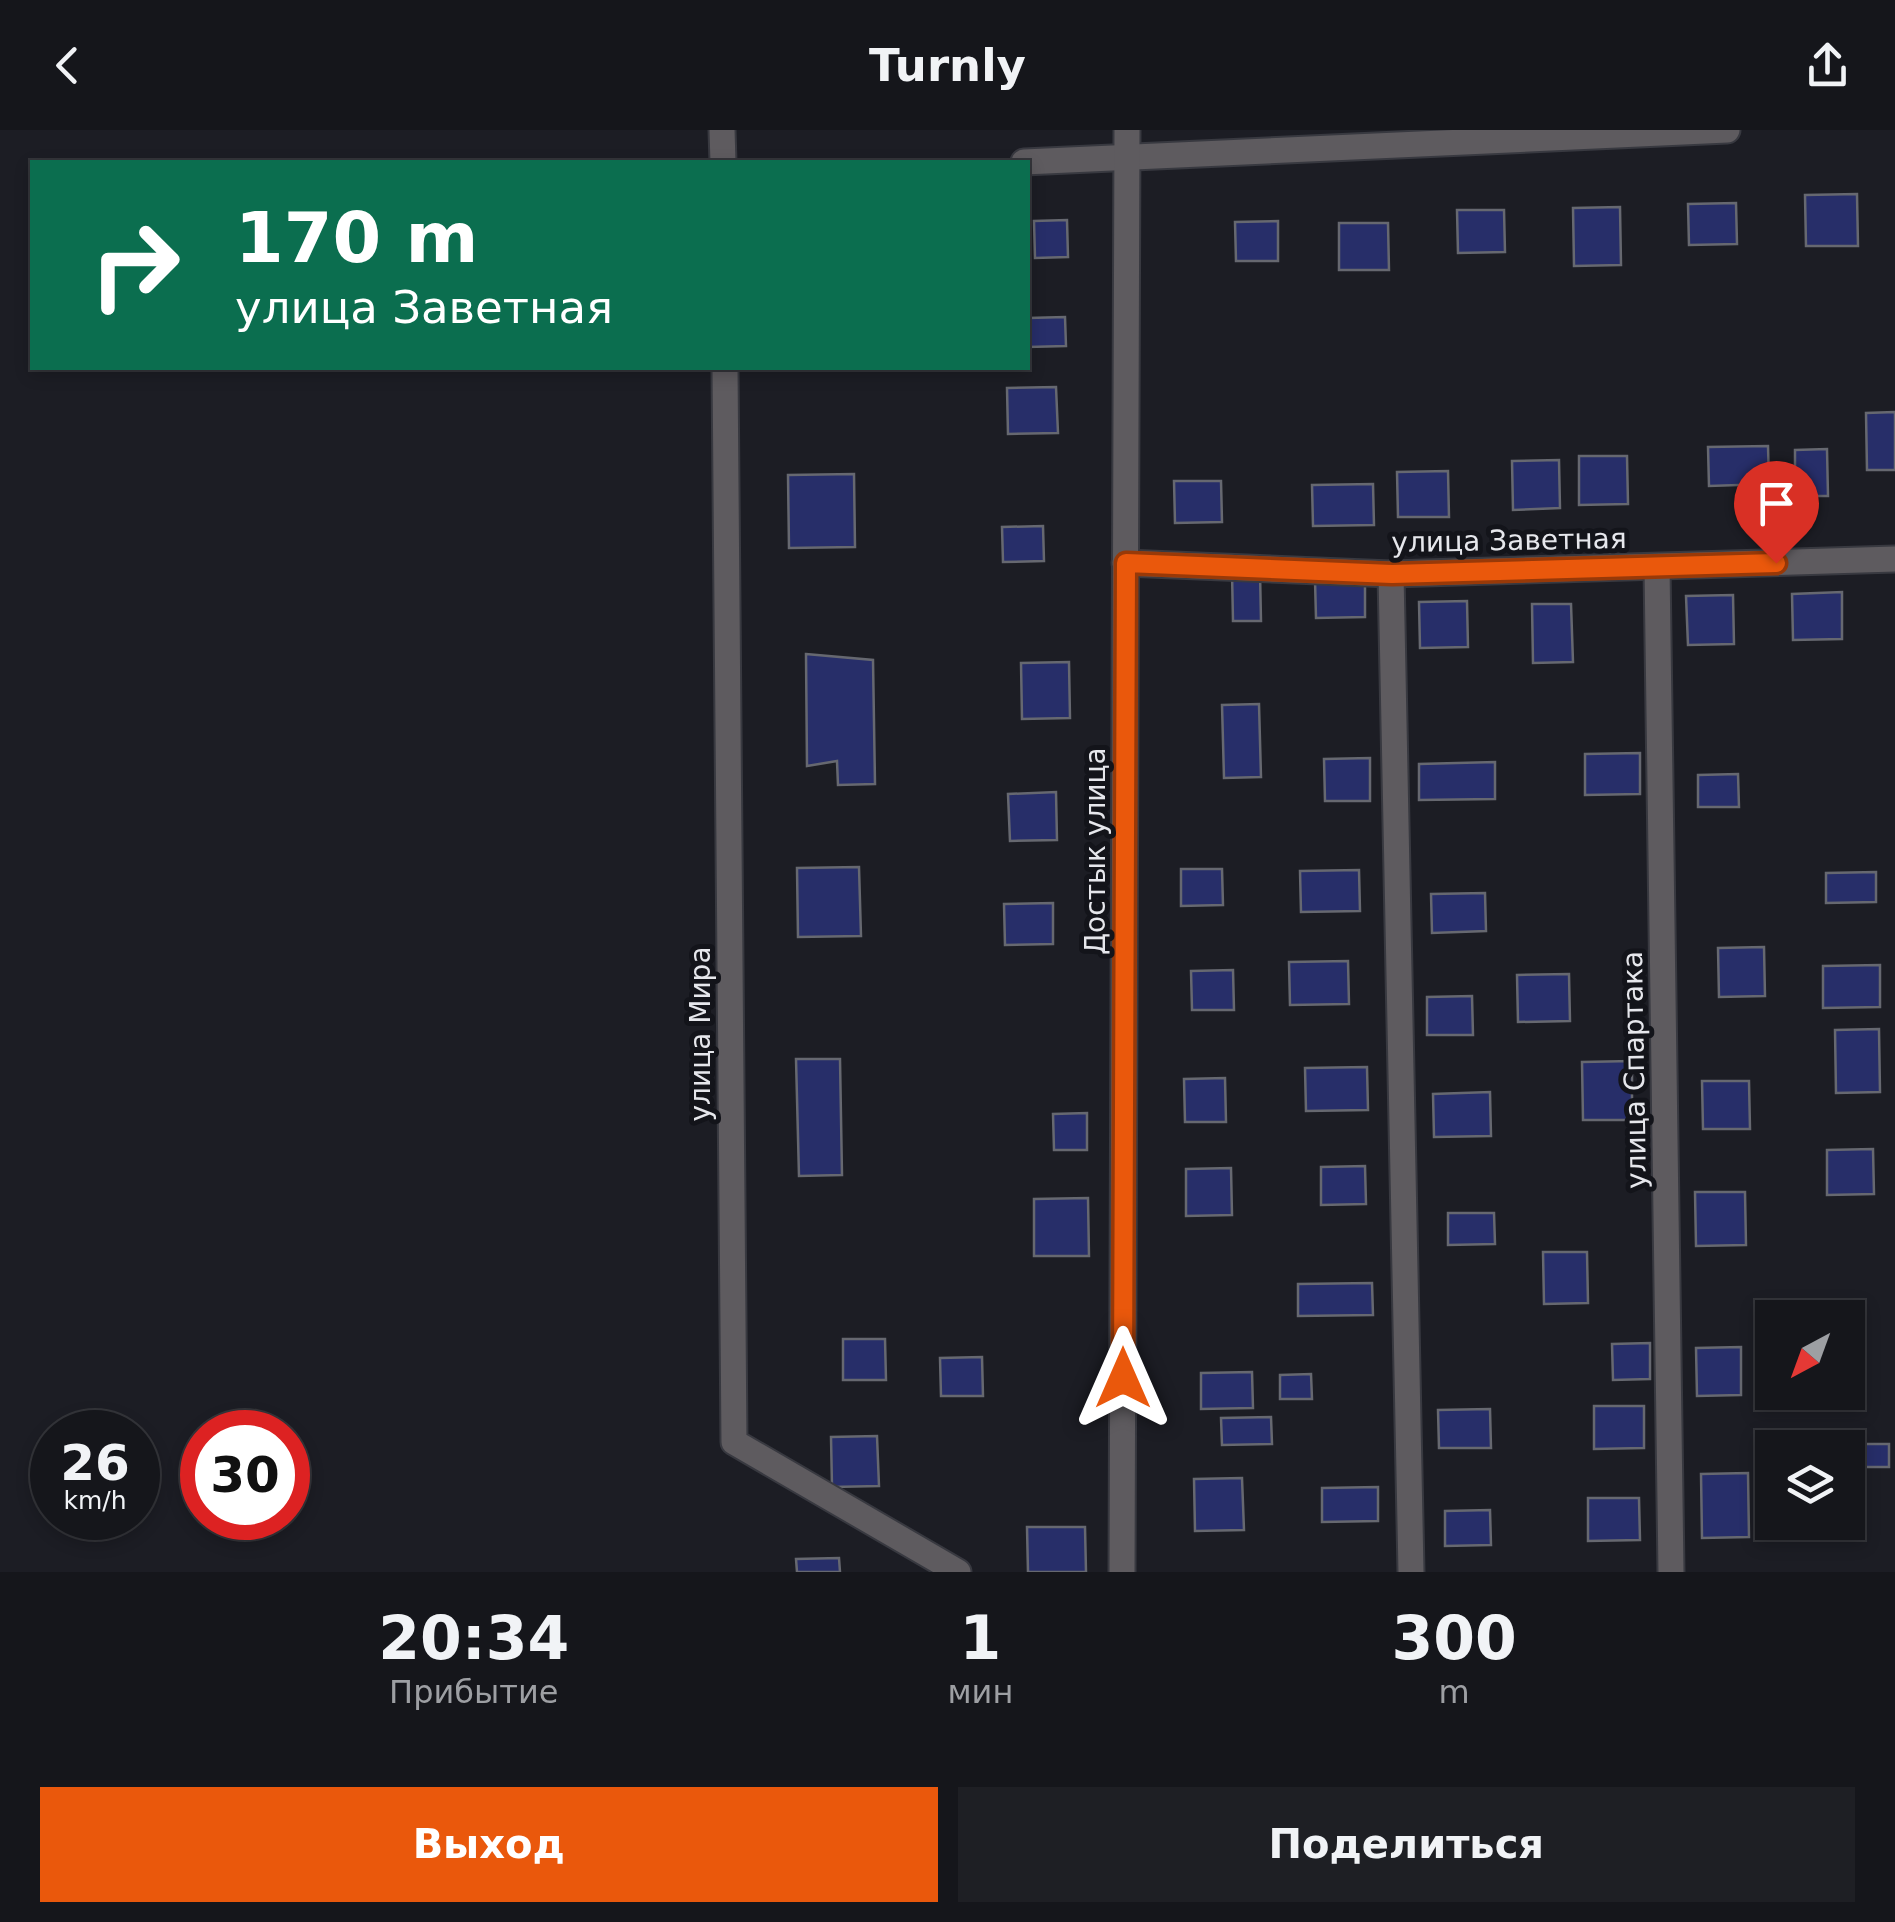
<!DOCTYPE html>
<html lang="ru">
<meta charset="utf-8">
<style>
:root{--surface:#15161b;--page:#1e1f24;--text:#f1f3f6;--muted:#9d9fa3;--line:#34353a;--accent:#ea580c}
body{margin:0;font-family:"DejaVu Sans",sans-serif;background:var(--page);color:var(--text);height:100vh;display:flex;flex-direction:column;font-size:38px;white-space:nowrap}
*{box-sizing:border-box;margin:0}
p{font-size:32px;color:var(--muted)}
.icon{flex:none;width:55px;height:55px;fill:none;stroke:currentColor;stroke-width:2;stroke-linecap:round;stroke-linejoin:round}
.map{position:relative;height:1442px;overflow:hidden}
.details{display:flex;flex-direction:column;background:var(--surface);flex:1}
.details>*{flex:none}
.hud{position:absolute;left:30px;top:30px;width:1000px;height:210px;border-radius:0px;box-shadow:0 5px 15px #0003,0 0 0 2px var(--line);background:#0b6e4f;color:#fff;overflow:hidden}
.needle{width:65px;rotate:221deg}
.fabs{position:absolute;left:1755px;top:1170px;display:grid;gap:20px}
.fabs a{display:grid;place-items:center;width:110px;height:110px;border-radius:0px;background:var(--surface);box-shadow:0 5px 15px #0003,0 0 0 2px var(--line);font-size:50px}
.speed{position:absolute;left:30px;top:1280px;display:flex;gap:20px;font-size:50px;font-weight:700;text-align:center}
.speed>*{display:grid;place-content:center;width:130px;height:130px;border-radius:50%;background:var(--surface);box-shadow:0 5px 15px #0003,0 0 0 2px var(--line);line-height:1}
.speed small{font-size:25px;font-weight:400}
.speed .limit{border:15px solid #d22;background:#fff;color:#111}
.pin{position:absolute;display:grid;place-items:center;width:85px;height:85px;color:#fff;margin:-102px -42px;border-radius:50% 50% 50% 0;rotate:-45deg;box-shadow:0 0 10px #0007}
.pin .icon{rotate:45deg}
.me{position:absolute;width:110px;margin:-55px;rotate:0deg;stroke-linejoin:round;filter:drop-shadow(0 0 8px #0008)}
.turn{display:flex;align-items:center;gap:35px;height:210px;padding:0 40px;font-size:45px}
.turn .icon{width:130px;height:130px;stroke-width:2.5}
.turn b{display:block;font-size:70px;line-height:85px}
.eta{display:flex;justify-content:space-evenly;align-items:center;height:170px;text-align:center}
.eta b{font-size:60px;font-weight:700;line-height:70px}
.cta{display:flex;gap:20px;margin-top:auto;padding:20px 40px}
.cta a{flex:1;height:115px;border-radius:0px;background:var(--accent);color:#fff;font-size:40px;font-weight:700;line-height:115px;text-align:center}
.cta a+a{background:var(--page);color:var(--text)}
header{display:flex;justify-content:space-between;align-items:center;height:130px;padding:0 40px;background:var(--surface);font-size:45px;font-weight:700}
.map>svg:first-child{display:block}
</style>
<header><svg class="icon" aria-label="back" viewBox="0 0 24 24"><path d="M15 5l-7 7 7 7"/></svg>Turnly<svg class="icon" aria-label="share" viewBox="0 0 24 24"><path d="M12 15V3M7 8l5-5 5 5M5 13v7h14v-7"/></svg></header>
<div class="map">
<svg width="1895" height="1442" viewBox="0 0 1895 1442">
<rect width="100%" height="100%" fill="#1c1d24"/>
<g fill="#272e69" stroke="#666870" stroke-width="2.5">
<path d="M 1857,64 L 1858,116 L 1806,116 L 1805,65 Z"/>
<path d="M 1736,73 L 1737,114 L 1689,115 L 1688,74 Z"/>
<path d="M 1620,77 L 1621,135 L 1574,136 L 1573,78 Z"/>
<path d="M 1457,80 L 1504,80 L 1505,122 L 1458,123 Z"/>
<path d="M 1067,90 L 1068,127 L 1035,128 L 1034,91 Z"/>
<path d="M 1278,91 L 1278,131 L 1236,131 L 1235,92 Z"/>
<path d="M 1339,93 L 1388,93 L 1389,140 L 1339,140 Z"/>
<path d="M 1065,187 L 1066,216 L 1028,217 L 1028,188 Z"/>
<path d="M 1056,257 L 1058,303 L 1008,304 L 1007,258 Z"/>
<path d="M 1895,282 L 1895,340 L 1867,340 L 1866,283 Z"/>
<path d="M 1768,316 L 1769,354 L 1709,356 L 1708,317 Z"/>
<path d="M 1827,319 L 1828,366 L 1795,366 L 1795,320 Z"/>
<path d="M 1579,326 L 1627,326 L 1628,374 L 1579,375 Z"/>
<path d="M 1559,330 L 1560,378 L 1513,380 L 1512,331 Z"/>
<path d="M 1448,341 L 1449,387 L 1398,387 L 1397,342 Z"/>
<path d="M 854,344 L 855,417 L 789,418 L 788,345 Z"/>
<path d="M 1174,351 L 1221,351 L 1222,392 L 1175,393 Z"/>
<path d="M 1373,354 L 1374,395 L 1313,396 L 1312,355 Z"/>
<path d="M 1043,396 L 1044,431 L 1003,432 L 1002,397 Z"/>
<path d="M 1260,442 L 1261,491 L 1233,491 L 1232,443 Z"/>
<path d="M 1315,450 L 1365,450 L 1365,487 L 1316,488 Z"/>
<path d="M 1842,462 L 1842,509 L 1793,510 L 1792,464 Z"/>
<path d="M 1733,465 L 1734,514 L 1688,515 L 1686,466 Z"/>
<path d="M 1467,471 L 1468,517 L 1420,518 L 1419,472 Z"/>
<path d="M 1532,474 L 1571,474 L 1573,532 L 1533,533 Z"/>
<path d="M 806,524 L 873,530 L 875,654 L 838,655 L 837,631 L 807,636 Z"/>
<path d="M 1069,532 L 1070,588 L 1022,589 L 1021,533 Z"/>
<path d="M 1259,574 L 1261,647 L 1224,648 L 1222,575 Z"/>
<path d="M 1640,623 L 1640,664 L 1585,665 L 1585,624 Z"/>
<path d="M 1370,628 L 1370,671 L 1325,671 L 1324,629 Z"/>
<path d="M 1495,632 L 1495,669 L 1419,670 L 1419,634 Z"/>
<path d="M 1738,644 L 1739,677 L 1698,677 L 1698,645 Z"/>
<path d="M 1056,662 L 1057,710 L 1010,711 L 1008,664 Z"/>
<path d="M 859,737 L 861,806 L 798,807 L 797,738 Z"/>
<path d="M 1181,739 L 1222,739 L 1223,775 L 1181,776 Z"/>
<path d="M 1359,740 L 1360,781 L 1301,782 L 1300,741 Z"/>
<path d="M 1876,742 L 1876,772 L 1826,773 L 1826,743 Z"/>
<path d="M 1485,763 L 1486,801 L 1432,803 L 1431,764 Z"/>
<path d="M 1053,773 L 1053,814 L 1005,815 L 1004,774 Z"/>
<path d="M 1764,817 L 1765,866 L 1719,867 L 1718,818 Z"/>
<path d="M 1348,831 L 1349,874 L 1290,875 L 1289,832 Z"/>
<path d="M 1880,835 L 1880,877 L 1823,878 L 1823,836 Z"/>
<path d="M 1233,840 L 1234,880 L 1192,880 L 1191,841 Z"/>
<path d="M 1569,844 L 1570,891 L 1518,892 L 1517,845 Z"/>
<path d="M 1472,866 L 1473,905 L 1427,905 L 1427,867 Z"/>
<path d="M 1879,899 L 1880,962 L 1836,963 L 1835,900 Z"/>
<path d="M 796,929 L 840,929 L 842,1045 L 799,1046 Z"/>
<path d="M 1632,931 L 1632,990 L 1583,990 L 1582,932 Z"/>
<path d="M 1367,937 L 1368,980 L 1306,981 L 1305,938 Z"/>
<path d="M 1225,948 L 1226,992 L 1185,992 L 1184,949 Z"/>
<path d="M 1702,951 L 1749,951 L 1750,999 L 1703,999 Z"/>
<path d="M 1490,962 L 1491,1006 L 1434,1007 L 1433,964 Z"/>
<path d="M 1087,983 L 1087,1020 L 1054,1020 L 1053,984 Z"/>
<path d="M 1873,1019 L 1874,1064 L 1827,1065 L 1827,1020 Z"/>
<path d="M 1365,1036 L 1366,1074 L 1321,1075 L 1321,1037 Z"/>
<path d="M 1231,1038 L 1232,1085 L 1186,1086 L 1186,1039 Z"/>
<path d="M 1695,1062 L 1745,1062 L 1746,1115 L 1696,1116 Z"/>
<path d="M 1088,1068 L 1089,1126 L 1034,1126 L 1034,1069 Z"/>
<path d="M 1448,1083 L 1494,1083 L 1495,1114 L 1448,1115 Z"/>
<path d="M 1543,1122 L 1587,1122 L 1588,1173 L 1544,1174 Z"/>
<path d="M 1372,1153 L 1373,1185 L 1298,1186 L 1298,1154 Z"/>
<path d="M 843,1209 L 885,1209 L 886,1250 L 843,1250 Z"/>
<rect x="1848" y="1212" width="11" height="29"/>
<path d="M 1650,1213 L 1650,1249 L 1613,1250 L 1612,1214 Z"/>
<path d="M 1741,1217 L 1741,1265 L 1697,1266 L 1696,1218 Z"/>
<path d="M 982,1227 L 983,1266 L 941,1266 L 940,1228 Z"/>
<path d="M 1252,1242 L 1253,1278 L 1201,1279 L 1201,1243 Z"/>
<path d="M 1311,1244 L 1312,1269 L 1280,1269 L 1280,1245 Z"/>
<path d="M 1594,1276 L 1644,1276 L 1644,1318 L 1594,1319 Z"/>
<path d="M 1490,1279 L 1491,1318 L 1439,1318 L 1438,1280 Z"/>
<path d="M 1271,1287 L 1272,1314 L 1222,1315 L 1221,1288 Z"/>
<path d="M 877,1306 L 879,1356 L 832,1357 L 831,1307 Z"/>
<path d="M 1860,1314 L 1889,1314 L 1889,1337 L 1861,1337 Z"/>
<path d="M 1748,1343 L 1749,1407 L 1702,1408 L 1701,1344 Z"/>
<path d="M 1242,1348 L 1244,1400 L 1195,1401 L 1194,1349 Z"/>
<path d="M 1378,1357 L 1378,1391 L 1322,1392 L 1322,1358 Z"/>
<path d="M 1588,1368 L 1639,1368 L 1640,1410 L 1588,1411 Z"/>
<path d="M 1490,1380 L 1491,1415 L 1445,1416 L 1445,1381 Z"/>
<path d="M 1027,1397 L 1085,1397 L 1086,1442 L 1028,1442 Z"/>
<path d="M 839,1428 L 840,1442 L 797,1442 L 796,1429 Z"/>
</g>
<g fill="none" stroke-linecap="round" stroke-linejoin="round">
<defs>
<g id="minor">
<path d="M 722,0 L 723,32"/>
<path d="M 1024,32 L 1727,0"/>
<path d="M 725,238 L 734,1312 L 958,1442"/>
<path d="M 1125,433 L 1391,444 L 1895,429"/>
<path d="M 1657,437 L 1671,1442"/>
<path d="M 1391,444 L 1411,1442"/>
<path d="M 1122,1442 L 1127,0"/>
</g>
</defs>
<use href="#minor" stroke="#383940" stroke-width="29"/>
<use href="#minor" stroke="#5e5b5f" stroke-width="25"/>
</g>
<g fill="none" stroke-linecap="round" stroke-linejoin="round">
<defs>
<path id="route" d="M 1123,1248 L 1126,433 L 1392,444 L 1776,433"/>
</defs>
<use href="#route" stroke="#983908" stroke-width="25"/>
<use href="#route" stroke="#ea580c" stroke-width="18"/>
</g>
<g text-anchor="middle" stroke-width="10" stroke-linejoin="round" paint-order="stroke">
<g font-size="28" fill="#e6e7ec" stroke="#13141a">
<text transform="translate(1509 410) rotate(-1)" y="10">улица Заветная</text>
<text transform="translate(1095 721) rotate(-90)" y="10">Достык улица</text>
<text transform="translate(700 904) rotate(-90)" y="10">улица Мира</text>
<text transform="translate(1634 940) rotate(-91)" y="10">улица Спартака</text>
</g>
</g>
</svg>
<div class="fabs">
<a><svg class="needle" viewBox="-14 -14 28 28"><path d="M0-13l5 13h-10z" fill="#e53935"/><path d="M0 13l5-13h-10z" fill="#9d9fa3"/></svg></a>
<a><svg class="icon" aria-label="layers" viewBox="0 0 24 24"><path d="M12 4l9 5-9 5-9-5zM3 14l9 5 9-5"/></svg></a>
</div>
<div class="speed"><div>26<small>km/h</small></div><div class="limit">30</div></div>
<div class="pin" style="left:1776px;top:433px;background:#d93025"><svg class="icon" aria-label="arrive" viewBox="0 0 24 24"><path d="M6 21V4h12l-3 4 3 4H6"/></svg></div>
<svg class="me" style="left:1123px;top:1248px" viewBox="-20 -20 40 40"><path d="M0-17L14 15 0 8-14 15z" fill="#ea580c" stroke="#fff" stroke-width="4"/></svg>
<div class="hud">
<div class="turn"><svg class="icon" aria-label="right" viewBox="0 0 24 24"><path d="M7 20v-9h11M14 6l5 5-5 5"/></svg><div><b>170 m</b>улица Заветная</div></div>
</div>
</div>
<section class="details">
<div class="eta">
<div><b>20:34</b><p>Прибытие</p></div>
<div><b>1</b><p>мин</p></div>
<div><b>300</b><p>m</p></div>
</div>
<div class="cta"><a>Выход</a><a>Поделиться</a></div>
</section>
